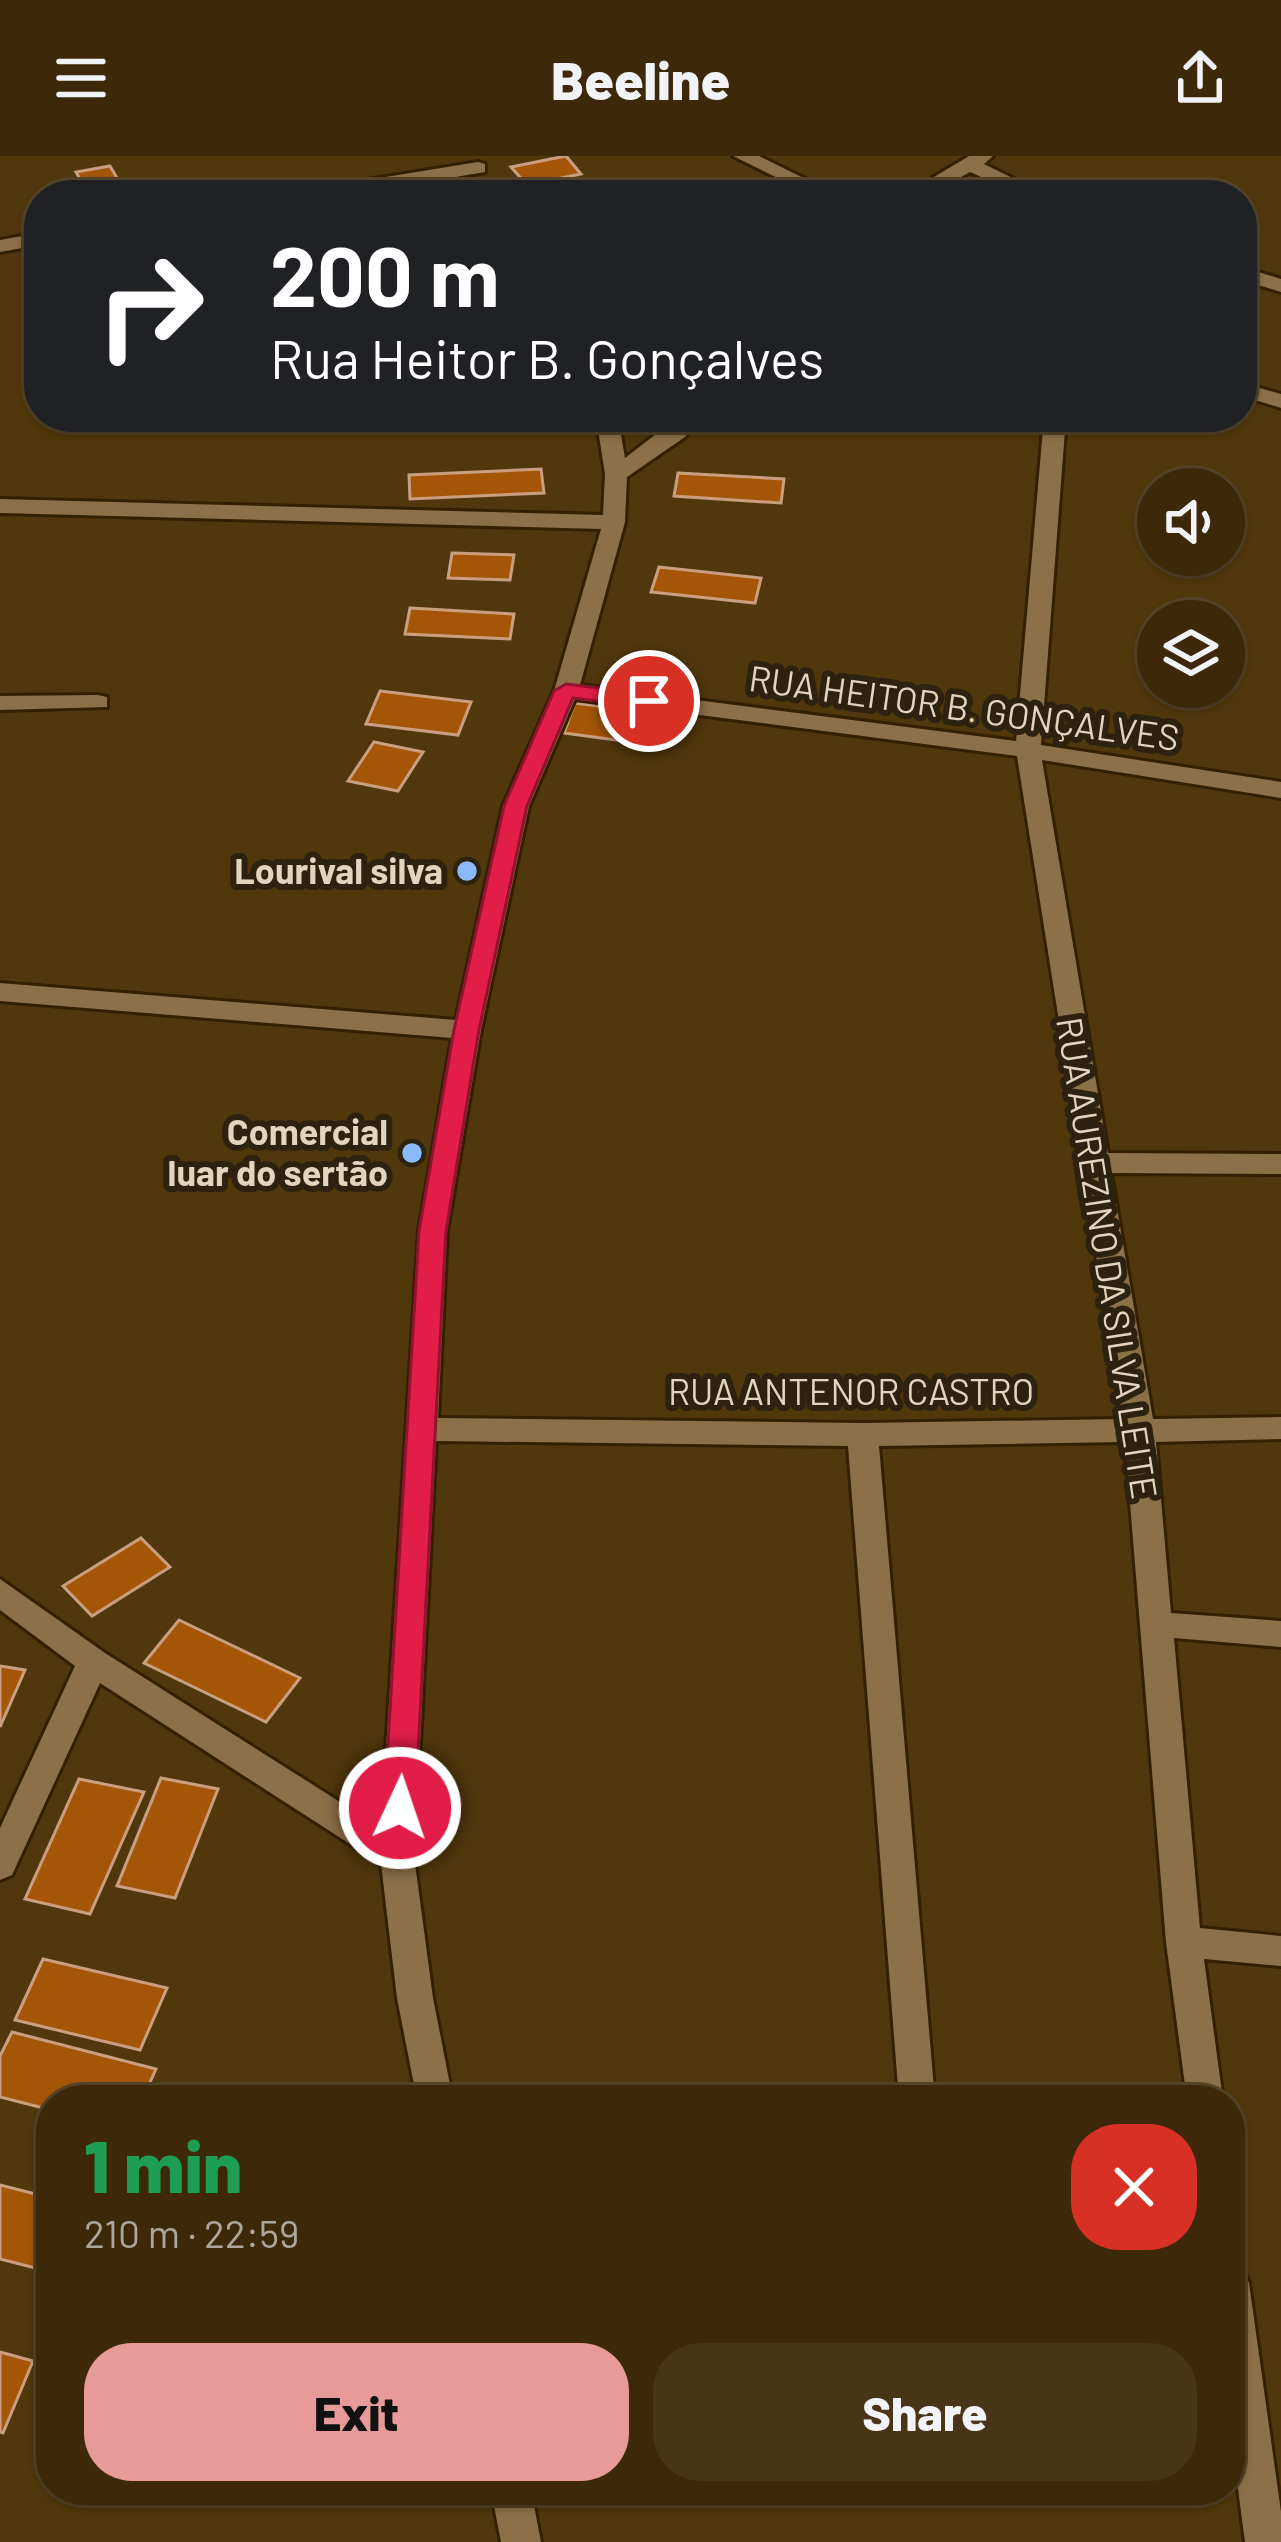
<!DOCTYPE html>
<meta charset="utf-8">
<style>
:root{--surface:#3d2909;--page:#483517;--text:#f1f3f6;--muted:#ada69c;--line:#56452a;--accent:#e69b98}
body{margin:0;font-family:Barlow,sans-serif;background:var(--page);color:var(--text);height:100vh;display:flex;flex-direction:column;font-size:45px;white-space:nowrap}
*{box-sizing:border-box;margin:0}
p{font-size:39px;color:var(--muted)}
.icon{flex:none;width:66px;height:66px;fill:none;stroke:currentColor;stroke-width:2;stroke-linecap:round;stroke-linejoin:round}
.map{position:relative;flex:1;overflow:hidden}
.side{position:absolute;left:36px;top:1929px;width:1209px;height:420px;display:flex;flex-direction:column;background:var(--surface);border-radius:48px;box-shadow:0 3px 9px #0004,0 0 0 3px var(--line)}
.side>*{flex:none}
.guide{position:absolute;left:24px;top:24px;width:1233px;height:252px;border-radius:48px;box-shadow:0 3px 9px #0004,0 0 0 3px var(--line);background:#202124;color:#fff;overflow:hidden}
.fabs{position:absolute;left:1137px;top:312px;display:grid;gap:24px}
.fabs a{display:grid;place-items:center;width:108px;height:108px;border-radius:50%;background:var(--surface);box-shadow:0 3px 9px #0004,0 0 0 3px var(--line);font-size:60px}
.pin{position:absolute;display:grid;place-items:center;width:102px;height:102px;color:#fff;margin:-51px;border:6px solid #fff;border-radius:50%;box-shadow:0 3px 12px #0007}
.me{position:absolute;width:132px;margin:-66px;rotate:3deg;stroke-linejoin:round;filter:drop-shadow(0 0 9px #0008)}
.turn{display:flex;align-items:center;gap:42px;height:252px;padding:0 48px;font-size:54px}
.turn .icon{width:156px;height:156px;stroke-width:2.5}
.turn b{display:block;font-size:84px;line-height:102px}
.round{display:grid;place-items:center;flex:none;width:126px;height:126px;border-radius:48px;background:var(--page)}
.headline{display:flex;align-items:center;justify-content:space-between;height:204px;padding:0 48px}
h1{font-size:72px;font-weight:800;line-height:90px;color:#1e9e55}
.cta{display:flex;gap:24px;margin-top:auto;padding:24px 48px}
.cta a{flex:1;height:138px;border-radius:48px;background:var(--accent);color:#111;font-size:48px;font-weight:800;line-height:138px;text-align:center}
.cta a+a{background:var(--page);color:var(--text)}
header{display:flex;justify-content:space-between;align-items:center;height:156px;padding:0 48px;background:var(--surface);font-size:54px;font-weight:800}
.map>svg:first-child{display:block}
</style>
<header><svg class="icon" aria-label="menu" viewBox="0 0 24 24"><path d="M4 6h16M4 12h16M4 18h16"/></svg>Beeline<svg class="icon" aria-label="share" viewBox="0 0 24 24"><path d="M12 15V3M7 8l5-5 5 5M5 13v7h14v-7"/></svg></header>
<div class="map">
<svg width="1281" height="2386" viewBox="0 0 1281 2386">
<rect width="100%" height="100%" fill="#51370c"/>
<g fill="#a45606" stroke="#ca9e80" stroke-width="3">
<path d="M 566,0 L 581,18 L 527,29 L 511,11 Z"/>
<path d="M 110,10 L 127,39 L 89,39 L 76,16 Z"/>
<path d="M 446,26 L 456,39 L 382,37 Z"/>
<path d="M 541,313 L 544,337 L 410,343 L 409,319 Z"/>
<path d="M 678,317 L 784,323 L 781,347 L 674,340 Z"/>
<path d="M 452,397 L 514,399 L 510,424 L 448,422 Z"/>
<path d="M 659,411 L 761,422 L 755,447 L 651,436 Z"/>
<path d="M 410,452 L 514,458 L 510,483 L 405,478 Z"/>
<path d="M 380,535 L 471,546 L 458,579 L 366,568 Z"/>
<path d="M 575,547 L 657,558 L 646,588 L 564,577 Z"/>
<path d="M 374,586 L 423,596 L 398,635 L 348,625 Z"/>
<path d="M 141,1382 L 170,1411 L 92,1460 L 63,1430 Z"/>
<path d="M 179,1464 L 300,1522 L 266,1566 L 144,1507 Z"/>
<path d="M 0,1510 L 25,1514 L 0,1571 Z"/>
<path d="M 161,1622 L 218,1633 L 175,1742 L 117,1730 Z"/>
<path d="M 79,1623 L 144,1636 L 90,1758 L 25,1743 Z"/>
<path d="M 43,1803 L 167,1832 L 140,1894 L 15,1864 Z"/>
<path d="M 12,1876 L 156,1913 L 142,1944 L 51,1944 L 51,1954 L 0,1941 L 0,1900 Z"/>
<path d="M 0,2029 L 51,2042 L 51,2116 L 0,2103 Z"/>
<path d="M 0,2196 L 33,2205 L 3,2277 L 0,2276 Z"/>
</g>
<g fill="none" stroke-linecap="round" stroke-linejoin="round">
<defs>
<g id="minor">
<path d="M 733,0 L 759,0 L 838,39 L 812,39 Z"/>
<path d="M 969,0 L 993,0 L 984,8 L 1047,39 L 1021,39 L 970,16 L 928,39 L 904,39 Z"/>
<path d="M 478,6 L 485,8 L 485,16 L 349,39 L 302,39 L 312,33 Z"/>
<path d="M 39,77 L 39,89 L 0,96 L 0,84 Z"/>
<path d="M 1242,111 L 1281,123 L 1281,136 L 1242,124 Z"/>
<path d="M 1242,227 L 1281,238 L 1281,252 L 1242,240 Z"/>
<path d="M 596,261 L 618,261 L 625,302 L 678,261 L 700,261 L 685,281 L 627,321 L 625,366 L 580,529 L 1016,585 L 1044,261 L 1066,261 L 1041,589 L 1281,626 L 1281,642 L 1042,604 L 1108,997 L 1281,998 L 1281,1018 L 1111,1017 L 1153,1263 L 1281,1261 L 1281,1283 L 1156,1286 L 1171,1457 L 1281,1465 L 1281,1491 L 1174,1482 L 1200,1772 L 1281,1780 L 1281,1810 L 1204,1803 L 1223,1944 L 1187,1944 L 1166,1786 L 1125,1286 L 879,1290 L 935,1944 L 899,1944 L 848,1290 L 436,1285 L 414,1700 L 433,1842 L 453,1944 L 417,1944 L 397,1842 L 381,1708 L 100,1527 L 12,1719 L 0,1724 L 0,1672 L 75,1510 L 0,1454 L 0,1423 L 105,1497 L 381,1672 L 419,1075 L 452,882 L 0,845 L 0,827 L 456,864 L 503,650 L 554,535 L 601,373 L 0,357 L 0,343 L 603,359 L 605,318 ZM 575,543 L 1017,600 L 1122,1263 L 863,1267 L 438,1262 L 447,1075 L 481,874 L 529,650 Z"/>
<path d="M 98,539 L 107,541 L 107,551 L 0,554 L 0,540 Z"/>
<path d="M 1230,2109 L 1243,2114 L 1249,2127 L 1281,2356 L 1281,2386 L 1245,2386 L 1230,2273 Z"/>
<path d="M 491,2334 L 531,2334 L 541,2386 L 501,2386 Z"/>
</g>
</defs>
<use href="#minor" stroke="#322001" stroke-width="6"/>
<use href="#minor" fill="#8c7047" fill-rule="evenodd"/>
</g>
<path fill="#e11d48" stroke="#92132f" stroke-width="3" d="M 566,528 L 649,538 L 660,545 L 649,552 L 573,542 L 527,650 L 479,874 L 446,1075 L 415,1652 L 411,1661 L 400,1665 L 389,1661 L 384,1652 L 419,1075 L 454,874 L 504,650 L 554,535 Z"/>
<g fill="#8abafc" stroke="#2d2210" stroke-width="4.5">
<circle cx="467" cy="715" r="12"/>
<circle cx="412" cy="997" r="12"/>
</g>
<g text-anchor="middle" stroke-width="12" stroke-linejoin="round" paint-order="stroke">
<g font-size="36" fill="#e3d4be" stroke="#2d2210">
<text transform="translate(964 552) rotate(8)" y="13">RUA HEITOR B. GONÇALVES</text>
<text transform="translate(1107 1102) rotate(81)" y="13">RUA AUREZINO DA SILVA LEITE</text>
<text x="851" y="1249">RUA ANTENOR CASTRO</text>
</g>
<g font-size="36" font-weight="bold" fill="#e3d4be" stroke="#2d2210" text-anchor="end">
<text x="443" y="728">Lourival silva</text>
<text x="388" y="989">Comercial<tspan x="388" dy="41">luar do sertão</tspan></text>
</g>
</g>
</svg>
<div class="fabs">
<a><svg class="icon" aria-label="sound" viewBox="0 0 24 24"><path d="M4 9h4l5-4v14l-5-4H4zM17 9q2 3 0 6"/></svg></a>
<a><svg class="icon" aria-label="layers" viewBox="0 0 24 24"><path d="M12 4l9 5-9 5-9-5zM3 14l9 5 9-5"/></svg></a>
</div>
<div class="pin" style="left:649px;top:545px;background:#d93025"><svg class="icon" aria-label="arrive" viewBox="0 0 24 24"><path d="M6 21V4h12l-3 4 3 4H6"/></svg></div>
<svg class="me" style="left:400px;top:1652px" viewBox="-20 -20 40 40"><circle r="17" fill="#e11d48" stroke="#fff" stroke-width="3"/><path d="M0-11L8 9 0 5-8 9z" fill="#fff"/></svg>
<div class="guide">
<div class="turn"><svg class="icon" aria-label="right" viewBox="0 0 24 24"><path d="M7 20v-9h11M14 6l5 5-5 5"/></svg><div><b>200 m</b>Rua Heitor B. Gonçalves</div></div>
</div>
<section class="side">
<div class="headline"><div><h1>1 min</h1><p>210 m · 22:59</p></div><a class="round" style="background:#d93025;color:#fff"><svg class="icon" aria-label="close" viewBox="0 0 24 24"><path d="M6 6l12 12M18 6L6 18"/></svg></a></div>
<div class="cta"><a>Exit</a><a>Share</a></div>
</section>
</div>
